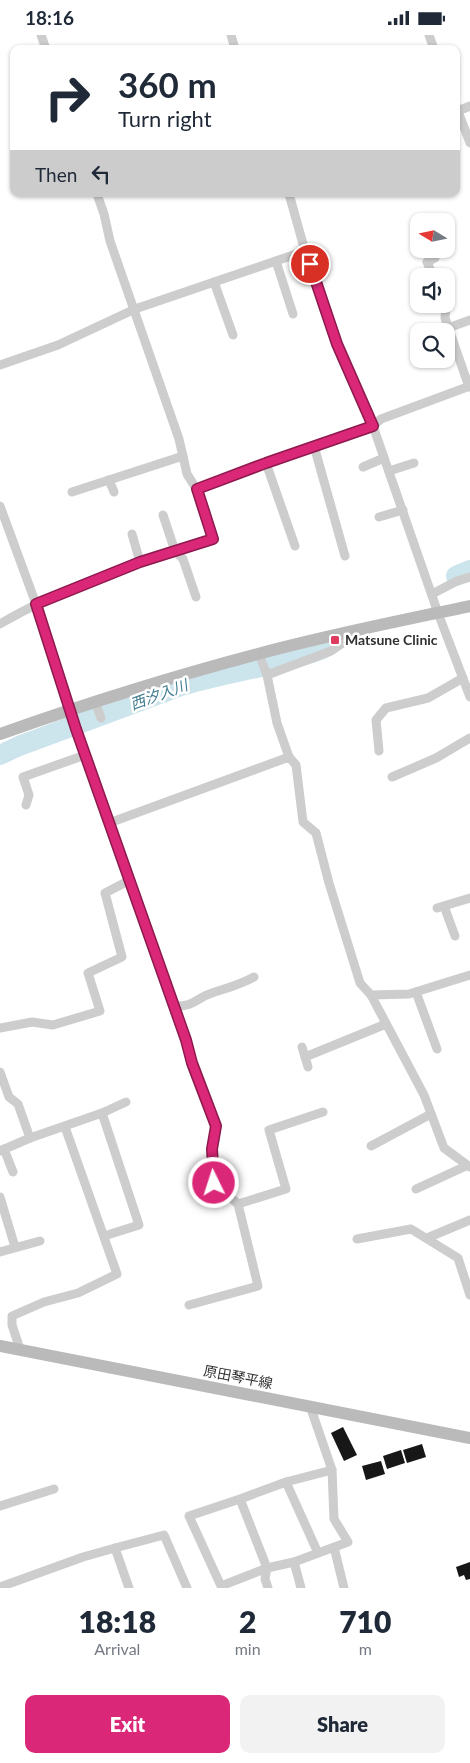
<!DOCTYPE html>
<meta charset="utf-8">
<style>
:root{--surface:#fff;--page:#f2f2f3;--text:#1f2937;--muted:#747a83;--accent:#db2777}
body{margin:0;font-family:Lato,"Noto Sans JP",sans-serif;background:var(--page);color:var(--text);height:100vh;display:flex;flex-direction:column;font-size:19px;white-space:nowrap}
*{box-sizing:border-box;margin:0}
p{font-size:16px;color:var(--muted)}
.icon{flex:none;width:28px;height:28px;fill:none;stroke:currentColor;stroke-width:2;stroke-linecap:round;stroke-linejoin:round}
.map{position:relative;height:1553px;overflow:hidden}
.details{display:flex;flex-direction:column;background:var(--surface);flex:1}
.details>*{flex:none}
.guide{position:absolute;left:10px;top:10px;width:450px;height:152px;border-radius:10px;box-shadow:0 1px 4px #0004;background:#fff;color:var(--text);overflow:hidden}
.needle{width:32px;rotate:280deg}
.fabs{position:absolute;left:410px;top:178px;display:grid;gap:10px}
.fabs a{display:grid;place-items:center;width:45px;height:45px;border-radius:10px;background:var(--surface);box-shadow:0 1px 4px #0004;font-size:25px}
.pin{position:absolute;display:grid;place-items:center;width:42px;height:42px;color:#fff;margin:-21px;border:2px solid #fff;border-radius:50%;box-shadow:0 1px 5px #0007}
.me{position:absolute;width:55px;margin:-28px;rotate:356deg;stroke-linejoin:round;filter:drop-shadow(0 0 4px #0008)}
.turn{display:flex;align-items:center;gap:18px;height:105px;padding:0 25px;font-size:22px}
.turn .icon{width:65px;height:65px;stroke-width:2.5}
.turn b{display:block;font-size:35px;line-height:42px}
.then{display:flex;align-items:center;height:48px;padding:0 25px;background:#0003;gap:10px;font-size:19px}
.eta{display:flex;justify-content:space-evenly;align-items:center;height:85px;text-align:center}
.eta b{font-size:30px;font-weight:800;line-height:35px}
.action{display:flex;gap:10px;margin-top:auto;padding:10px 25px}
.action a{flex:1;height:58px;border-radius:10px;background:var(--accent);color:#fff;font-size:20px;font-weight:800;line-height:58px;text-align:center}
.action a+a{background:var(--page);color:var(--text)}
.status{display:flex;justify-content:space-between;align-items:center;height:35px;padding:0 25px;background:var(--surface);direction:ltr}
.status svg{height:14px;fill:currentColor}
.map>svg:first-child{display:block}
</style>
<div class="status"><b>18:16</b><svg viewBox="0 0 49 12"><path d="M0 12V9h3v3zM5 12V6h3v6zM10 12V3h3v9zM15 12V0h3v12zM26 1h20v11H26zM47 4h2v5h-2z"/></svg></div>
<div class="map">
<svg width="470" height="1553" viewBox="0 0 470 1553">
<rect width="100%" height="100%" fill="#fff"/>
<g fill="none" stroke-linecap="round" stroke-linejoin="round">
<g stroke="#cce4eb" stroke-width="20">
<path d="M 456,541 L 470,535"/>
<path d="M 0,720 L 19,711 L 178,652 C 226,637 276,632 323,614"/>
</g>
</g>
<g fill="#171717">
<path d="M 343,1392 L 357,1420 L 344,1426 L 331,1398 Z"/>
<path d="M 422,1409 L 426,1422 L 407,1428 L 403,1415 Z"/>
<path d="M 401,1415 L 405,1428 L 387,1434 L 383,1421 Z"/>
<path d="M 381,1426 L 385,1439 L 366,1445 L 362,1431 Z"/>
<path d="M 470,1527 L 470,1544 L 466,1545 L 464,1540 L 459,1542 L 456,1532 Z"/>
</g>
<g fill="none" stroke-linecap="round" stroke-linejoin="round">
<g stroke="#cdcdcd" stroke-width="9">
<path d="M 41,0 L 46,14"/>
<path d="M 231,0 L 235,14"/>
<path d="M 429,0 L 434,14"/>
<path d="M 456,71 L 470,108"/>
<path d="M 458,76 L 470,71"/>
<path d="M 289,159 L 305,216 L 337,309 L 373,391 L 438,578 L 470,662"/>
<path d="M 276,226 L 293,279"/>
<path d="M 433,241 L 427,227 L 435,223"/>
<path d="M 214,247 L 233,300"/>
<path d="M 444,269 L 446,272 L 445,283 L 469,352"/>
<path d="M 448,293 L 470,285"/>
<path d="M 0,330 L 58,310 L 135,274 L 305,216"/>
<path d="M 314,411 L 345,521"/>
<path d="M 266,428 L 295,511"/>
<path d="M 363,432 L 384,423"/>
<path d="M 389,436 L 414,428"/>
<path d="M 109,445 L 114,457"/>
<path d="M 197,455 L 266,428 L 373,391 L 381,384 L 470,351"/>
<path d="M 72,457 L 183,421"/>
<path d="M 0,471 L 36,569 L 85,720 L 186,1005 L 193,1028 L 217,1091 L 212,1113 L 214,1148 L 238,1169 L 258,1251 L 189,1270"/>
<path d="M 163,480 L 175,516 L 183,524 L 196,562"/>
<path d="M 379,482 L 403,475"/>
<path d="M 132,499 L 140,527"/>
<path d="M 432,559 L 457,546 L 470,542"/>
<path d="M 0,589 C 66,550 141,527 213,504 L 197,455 L 187,439 L 179,404 L 110,206 L 104,179 L 97,159"/>
<path d="M 259,619 L 267,640 L 277,688 L 289,722"/>
<path d="M 267,640 L 331,616 L 358,597"/>
<path d="M 180,641 L 186,653"/>
<path d="M 138,653 L 144,667"/>
<path d="M 95,667 L 101,683"/>
<path d="M 379,716 L 376,685 L 386,673 L 428,663 L 463,643"/>
<path d="M 392,742 L 436,723 L 470,703"/>
<path d="M 26,770 L 29,760 L 23,742 L 85,720"/>
<path d="M 109,788 L 289,722 L 296,730 L 303,787 L 316,798 L 329,848 L 360,948 L 371,960 L 424,1060 L 444,1113 L 470,1132"/>
<path d="M 444,871 L 455,901"/>
<path d="M 437,873 L 470,863"/>
<path d="M 416,957 L 437,1014"/>
<path d="M 371,960 L 409,959 L 470,940"/>
<path d="M 174,971 C 194,972 196,963 212,958 C 227,953 240,950 254,942"/>
<path d="M 0,993 L 32,987 L 53,990 L 100,976 L 88,938 L 122,922 L 105,858 L 130,845"/>
<path d="M 302,1012 L 308,1032"/>
<path d="M 305,1022 L 386,989"/>
<path d="M 0,1037 L 9,1062 L 18,1069 L 30,1103 L 0,1116"/>
<path d="M 102,1078 L 139,1190 L 104,1201"/>
<path d="M 30,1103 L 102,1078 L 126,1067"/>
<path d="M 371,1111 L 431,1079"/>
<path d="M 4,1114 L 13,1137"/>
<path d="M 416,1154 L 466,1131"/>
<path d="M 0,1162 L 15,1212"/>
<path d="M 238,1169 L 286,1154 L 269,1095 L 323,1077"/>
<path d="M 427,1203 L 470,1185"/>
<path d="M 357,1204 L 411,1194 L 458,1223 L 470,1260"/>
<path d="M 0,1217 L 40,1206"/>
<path d="M 20,1314 L 12,1290 L 12,1281 L 44,1267 L 78,1258 L 117,1239 L 65,1092"/>
<path d="M 286,1447 L 332,1435"/>
<path d="M 240,1464 L 189,1481 L 221,1551 L 267,1533 L 240,1464 L 286,1447 L 318,1518"/>
<path d="M 0,1471 L 54,1454"/>
<path d="M 334,1512 L 344,1553"/>
<path d="M 294,1527 L 301,1553"/>
<path d="M 0,1552 L 83,1522 L 115,1513"/>
<path d="M 129,1553 L 115,1513 L 164,1500 L 187,1553"/>
<path d="M 268,1553 L 265,1544 L 267,1533 L 294,1527 L 348,1507 L 334,1484 L 332,1435 L 310,1371"/>
</g>
<g stroke="#bababa" stroke-width="12">
<path d="M 0,699 C 85,669 171,642 258,619 C 328,600 399,586 470,571"/>
<path d="M 0,1311 L 470,1403"/>
</g>
</g>
<g fill="none" stroke-linecap="round" stroke-linejoin="round">
<defs>
<path id="route" d="M 214,1148 L 212,1114 L 216,1091 L 192,1028 L 186,1005 L 76,694 L 36,569 L 140,527 L 213,504 L 197,454 L 266,428 L 373,391 L 337,309 L 310,229"/>
</defs>
<use href="#route" stroke="#8e194d" stroke-width="12"/>
<use href="#route" stroke="#db2777" stroke-width="9"/>
</g>
<rect fill="#df3b5f" stroke="#fff" stroke-width="2" x="330" y="600" width="10" height="10" rx="2.5"/>
<g text-anchor="middle" stroke-width="5" stroke-linejoin="round" paint-order="stroke">
<g font-size="14" font-weight="bold" fill="#303030" stroke="#fff" text-anchor="start">
<text x="345" y="610">Matsune Clinic</text>
</g>
<g font-size="14" fill="#303030" stroke="#fff">
<text transform="translate(238 1342) rotate(11)" y="5">原田琴平線</text>
</g>
<g font-size="15" font-style="italic" fill="#417d90" stroke="#fff">
<text transform="translate(159 660) rotate(-20)" y="5">西汐入川</text>
</g>
</g>
</svg>
<div class="fabs">
<a><svg class="needle" viewBox="-14 -14 28 28"><path d="M0-13l5 13h-10z" fill="#e53935"/><path d="M0 13l5-13h-10z" fill="#747a83"/></svg></a>
<a><svg class="icon" aria-label="sound" viewBox="0 0 24 24"><path d="M4 9h4l5-4v14l-5-4H4zM17 9q2 3 0 6"/></svg></a>
<a><svg class="icon" aria-label="search" viewBox="0 0 24 24"><circle cx="10" cy="10" r="6"/><path d="M15 15l6 6"/></svg></a>
</div>
<div class="pin" style="left:310px;top:229px;background:#d93025"><svg class="icon" aria-label="arrive" viewBox="0 0 24 24"><path d="M6 21V4h12l-3 4 3 4H6"/></svg></div>
<svg class="me" style="left:214px;top:1148px" viewBox="-20 -20 40 40"><circle r="17" fill="#db2777" stroke="#fff" stroke-width="3"/><path d="M0-11L8 9 0 5-8 9z" fill="#fff"/></svg>
<div class="guide">
<div class="turn"><svg class="icon" aria-label="right" viewBox="0 0 24 24"><path d="M7 20v-9h11M14 6l5 5-5 5"/></svg><div><b>360 m</b>Turn right</div></div>
<div class="then">Then<svg class="icon" aria-label="left" viewBox="0 0 24 24"><path d="M17 20v-9H6M10 6l-5 5 5 5"/></svg></div>
</div>
</div>
<section class="details">
<div class="eta">
<div><b>18:18</b><p>Arrival</p></div>
<div><b>2</b><p>min</p></div>
<div><b>710</b><p>m</p></div>
</div>
<div class="action"><a>Exit</a><a>Share</a></div>
</section>
